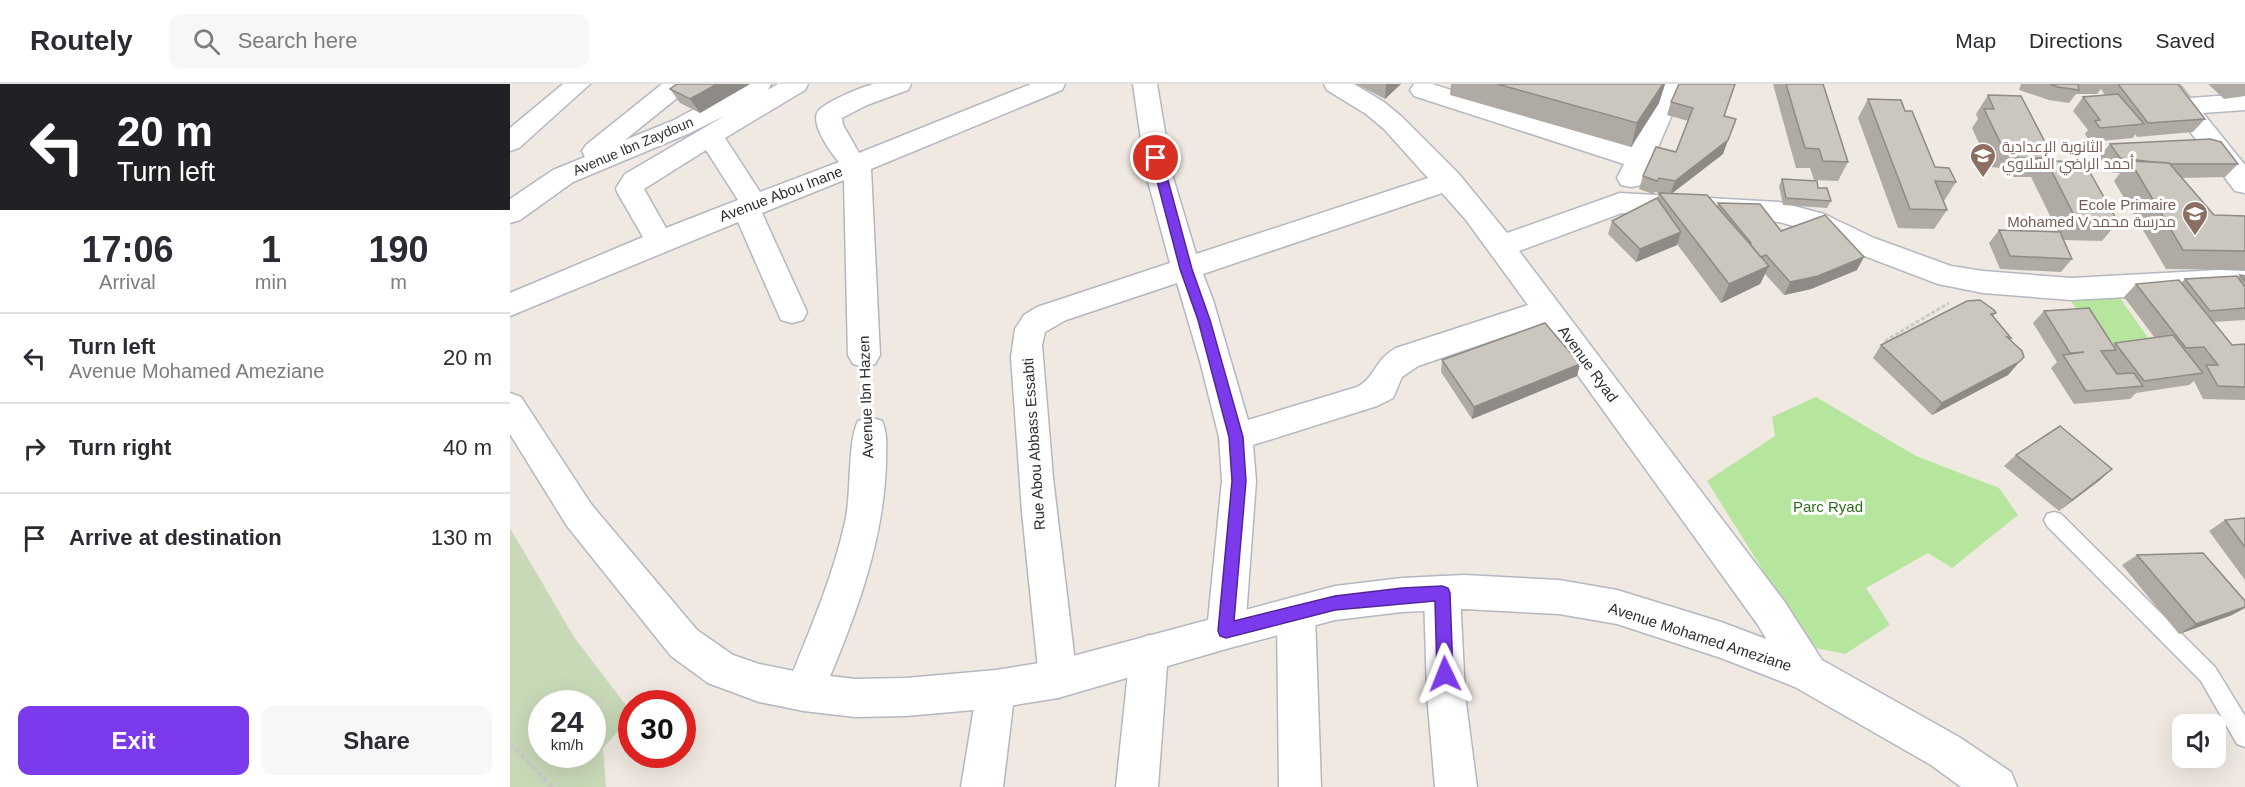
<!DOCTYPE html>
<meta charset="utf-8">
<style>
:root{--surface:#fff;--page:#f7f7f7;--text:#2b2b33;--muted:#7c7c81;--line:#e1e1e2;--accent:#7c3aed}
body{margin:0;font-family:Helvetica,Cairo,sans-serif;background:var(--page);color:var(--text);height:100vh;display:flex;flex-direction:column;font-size:22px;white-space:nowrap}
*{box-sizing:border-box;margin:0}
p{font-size:20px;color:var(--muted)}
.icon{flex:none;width:33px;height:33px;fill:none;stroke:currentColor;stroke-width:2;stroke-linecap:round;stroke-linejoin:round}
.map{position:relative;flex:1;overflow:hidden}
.side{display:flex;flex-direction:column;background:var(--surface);width:510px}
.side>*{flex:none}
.guide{background:#202124;color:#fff;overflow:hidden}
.controls{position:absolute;left:1662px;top:630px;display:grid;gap:12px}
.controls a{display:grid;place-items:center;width:54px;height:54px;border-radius:12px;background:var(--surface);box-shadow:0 6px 24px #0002;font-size:30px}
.speed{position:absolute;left:18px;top:606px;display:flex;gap:12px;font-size:30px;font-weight:700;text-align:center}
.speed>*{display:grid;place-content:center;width:78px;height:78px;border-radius:50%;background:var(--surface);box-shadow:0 6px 24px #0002;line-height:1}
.speed small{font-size:15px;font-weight:400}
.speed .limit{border:9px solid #d22;background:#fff;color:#111}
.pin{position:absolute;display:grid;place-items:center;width:51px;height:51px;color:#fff;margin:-26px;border:3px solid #fff;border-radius:50%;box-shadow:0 2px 6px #0007}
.me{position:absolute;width:66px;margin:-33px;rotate:358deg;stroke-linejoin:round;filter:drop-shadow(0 0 4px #0008)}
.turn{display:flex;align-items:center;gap:21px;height:126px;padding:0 18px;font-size:27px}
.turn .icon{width:78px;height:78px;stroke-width:2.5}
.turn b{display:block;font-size:42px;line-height:51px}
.eta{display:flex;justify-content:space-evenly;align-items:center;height:102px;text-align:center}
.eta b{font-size:36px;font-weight:700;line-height:42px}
.action{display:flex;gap:12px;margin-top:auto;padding:12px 18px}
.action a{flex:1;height:69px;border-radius:12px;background:var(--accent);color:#fff;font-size:24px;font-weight:700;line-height:69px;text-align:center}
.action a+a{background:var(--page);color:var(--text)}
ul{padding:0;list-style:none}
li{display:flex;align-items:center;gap:18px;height:90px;padding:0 18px;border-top:2px solid var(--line)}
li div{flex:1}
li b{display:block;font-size:22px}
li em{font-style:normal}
header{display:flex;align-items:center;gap:36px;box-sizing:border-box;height:84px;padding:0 30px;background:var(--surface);border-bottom:2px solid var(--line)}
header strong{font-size:28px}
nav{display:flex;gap:33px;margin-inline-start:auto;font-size:21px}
.search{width:420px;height:54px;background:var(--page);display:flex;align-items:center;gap:15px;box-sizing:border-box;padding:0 21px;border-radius:12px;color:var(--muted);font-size:22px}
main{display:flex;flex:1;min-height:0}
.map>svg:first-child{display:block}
</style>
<header>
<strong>Routely</strong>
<div class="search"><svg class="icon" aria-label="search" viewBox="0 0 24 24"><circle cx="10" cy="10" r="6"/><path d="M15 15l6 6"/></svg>Search here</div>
<nav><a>Map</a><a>Directions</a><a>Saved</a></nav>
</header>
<main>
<section class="side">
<div class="guide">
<div class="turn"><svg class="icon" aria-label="left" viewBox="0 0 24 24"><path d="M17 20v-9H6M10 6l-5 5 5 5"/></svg><div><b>20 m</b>Turn left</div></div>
</div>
<div class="eta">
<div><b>17:06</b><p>Arrival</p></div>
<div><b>1</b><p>min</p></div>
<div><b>190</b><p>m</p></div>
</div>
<ul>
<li><svg class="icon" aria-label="left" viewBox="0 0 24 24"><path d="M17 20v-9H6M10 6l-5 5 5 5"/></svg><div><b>Turn left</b><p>Avenue Mohamed Ameziane</p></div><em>20 m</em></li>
<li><svg class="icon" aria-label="right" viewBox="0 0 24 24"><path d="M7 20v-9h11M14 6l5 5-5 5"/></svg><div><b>Turn right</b></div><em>40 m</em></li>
<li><svg class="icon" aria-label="arrive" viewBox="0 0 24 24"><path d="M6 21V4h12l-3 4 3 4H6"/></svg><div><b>Arrive at destination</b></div><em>130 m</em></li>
</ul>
<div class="action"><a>Exit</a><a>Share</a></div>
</section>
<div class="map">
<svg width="1735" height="703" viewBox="0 0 1735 703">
<rect width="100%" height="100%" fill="#efe9e1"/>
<g fill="#b6e59e">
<path d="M 1610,214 L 1643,261 L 1592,265 L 1561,217 Z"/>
<path d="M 1306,313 L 1406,372 L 1489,404 L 1508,431 L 1442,484 L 1418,469 L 1356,504 L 1380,541 L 1335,570 L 1301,563 L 1197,397 L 1265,352 L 1262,333 Z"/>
</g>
<path fill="#c8d9b8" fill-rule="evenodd" d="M 0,444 L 64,553 L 121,628 L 121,633 L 93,664 L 96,703 L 0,703 ZM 32,620 L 82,620 L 82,670 L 32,670 Z"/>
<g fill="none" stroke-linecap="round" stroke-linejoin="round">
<defs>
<path id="service" d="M 1544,428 L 1551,430 L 1705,583 L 1735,632 L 1735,663 L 1727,660 L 1691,597 L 1537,442 L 1534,436 L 1537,430 Z"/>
<g id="minor">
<path d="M 53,0 L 80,0 L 9,64 L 0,67 L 0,44 Z"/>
<path d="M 152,0 L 180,0 L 177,6 L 115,56 L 162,37 L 231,0 L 261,0 L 258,6 L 229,23 L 268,0 L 298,0 L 295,6 L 215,54 L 250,108 L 329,78 C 320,68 302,42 307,29 C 311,19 354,2 364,0 C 376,0 390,0 401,0 L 398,6 L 357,21 L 332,34 L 333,41 L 349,69 L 521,0 L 555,0 L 552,6 L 361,85 L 370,271 L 365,280 L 354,283 L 343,280 L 338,271 L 334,96 L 252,129 L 297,228 L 293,236 L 282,239 L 271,236 L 228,138 L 0,232 L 0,209 L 133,153 L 107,108 L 106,104 L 115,90 L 216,31 L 180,49 L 63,98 L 10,136 L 0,139 L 0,115 L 43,86 L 75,73 L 72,67 L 76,61 ZM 196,66 L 228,116 L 156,144 L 134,105 Z"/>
<path d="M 623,0 L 647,0 L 662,90 L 686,170 L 918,94 L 874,45 L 856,30 L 817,6 L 814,0 L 844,0 L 874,18 L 892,33 L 949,90 L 997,149 L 1110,109 L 1269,118 L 1314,130 L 1364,154 L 1441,182 L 1473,187 L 1561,194 L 1709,186 L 1735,187 L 1735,209 L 1709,208 L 1561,216 L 1473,209 L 1428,200 L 1344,168 L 1295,145 L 1269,138 L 1112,129 L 1009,167 L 1274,517 L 1312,576 L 1317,589 L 1312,602 L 1298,608 L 1284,602 L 1248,541 L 1031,240 L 908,282 L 892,293 L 883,314 L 867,322 L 743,361 L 746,397 L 735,547 L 729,559 L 716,565 L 703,559 L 697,547 L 712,397 L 709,353 L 690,277 L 667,199 L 556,236 L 535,248 L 532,261 L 543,394 L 567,595 L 562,608 L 548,614 L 534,608 L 529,595 L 512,428 L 501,273 L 505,245 L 514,231 L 527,223 L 660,179 L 636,90 ZM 932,109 L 956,136 L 1018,221 L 886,264 C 864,276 866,293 847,303 L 738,336 L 703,216 L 693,190 Z"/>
<path d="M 904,0 L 922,0 L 1122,63 L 1151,0 L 1175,0 L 1135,94 L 1131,101 L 1121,103 L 1111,101 L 1107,94 L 1114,80 L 904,12 L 900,6 Z"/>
<path d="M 1644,0 L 1669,0 L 1680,14 L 1735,10 L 1735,26 L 1693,29 L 1735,81 L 1735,109 L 1725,107 Z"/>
<path d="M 360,333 L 372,337 C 378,350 376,364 376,378 C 374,463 341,544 308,621 L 294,627 L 280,621 L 275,608 C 297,552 322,497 335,438 C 342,410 337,359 348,337 Z"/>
<path d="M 932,492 L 945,497 L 950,509 L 955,611 L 967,703 L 925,703 L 917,611 L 914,509 L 919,497 Z"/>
<path d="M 786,513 L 799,518 L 805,530 L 811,703 L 769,703 L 767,530 L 773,518 Z"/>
<path d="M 639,551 L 652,556 L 658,569 L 648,703 L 606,703 L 620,569 L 626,556 Z"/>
<path d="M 486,586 L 500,592 L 505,605 L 493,703 L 451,703 L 467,605 L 472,592 Z"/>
</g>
<path id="tertiary" d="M 0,309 L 11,313 L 81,420 L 187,546 L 223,571 L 249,580 L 294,589 L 345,595 L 396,594 L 486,586 L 548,576 L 825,502 L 892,494 L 954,491 L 1049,496 L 1107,506 L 1211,538 L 1312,576 L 1449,653 L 1501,688 L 1507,703 L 1451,703 L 1421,681 L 1285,603 L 1211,574 L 1107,540 L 1049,530 L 954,525 L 892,528 L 825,536 L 716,565 L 548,614 L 486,624 L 396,632 L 345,633 L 294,627 L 249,618 L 198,599 L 161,572 L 57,442 L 0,350 Z"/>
</defs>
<use href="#service" stroke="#b4b7c1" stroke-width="3"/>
<use href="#minor" stroke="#b4b7c1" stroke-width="3"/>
<use href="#tertiary" stroke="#b4b7c1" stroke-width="3"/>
<g stroke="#c9c9c9" stroke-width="3" stroke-dasharray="4 2" stroke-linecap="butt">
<path d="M 1375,257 L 1439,219"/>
<path d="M 356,297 L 357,309"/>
</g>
<g stroke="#c9c9c9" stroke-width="4" stroke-dasharray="5 3" stroke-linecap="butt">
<path d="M 357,307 L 358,319"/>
<path d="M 0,659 L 42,703"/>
</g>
<use href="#service" fill="#fff" fill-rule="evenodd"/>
<use href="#minor" fill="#fff" fill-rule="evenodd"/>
<use href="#tertiary" fill="#fff" fill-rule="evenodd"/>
</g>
<g fill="#afaba4">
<path d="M 167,0 L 240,0 L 190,29 L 170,19 L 160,5 Z"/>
<path d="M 846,0 L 891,0 L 875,15 Z"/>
<path d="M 941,0 L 1155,0 L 1149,19 L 1121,63 L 940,11 Z"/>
<path d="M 1263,0 L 1313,0 L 1338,78 L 1328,97 L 1304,96 L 1300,84 L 1286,84 Z"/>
<path d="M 1511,0 L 1668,0 L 1695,35 L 1683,48 L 1627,53 L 1625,50 L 1623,54 L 1580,58 L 1575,50 L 1578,46 L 1563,27 L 1573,13 L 1595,11 L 1591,5 L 1587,10 L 1566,10 L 1559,19 L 1539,16 L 1509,6 Z"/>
<path d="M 1698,0 L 1735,0 L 1735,12 L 1714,15 Z"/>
<path d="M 1478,11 L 1608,138 L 1592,157 L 1553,156 L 1562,175 L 1551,188 L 1490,185 L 1479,159 L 1489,146 L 1548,148 L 1521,93 L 1495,93 L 1491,84 L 1480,83 L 1462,44 L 1468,35 L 1466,30 Z"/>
<path d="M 1358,15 L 1395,27 L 1425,83 L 1446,98 L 1434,117 L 1437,126 L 1424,145 L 1388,144 L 1348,34 Z"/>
<path d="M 1161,18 L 1226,35 L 1213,70 L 1162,109 L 1207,123 L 1208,119 L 1271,147 L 1347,186 L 1301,205 L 1274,211 L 1255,190 L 1250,200 L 1211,219 L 1167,160 L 1167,161 L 1126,178 L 1098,150 L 1102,137 L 1147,114 L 1149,109 L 1150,109 L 1145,108 L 1143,110 L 1129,105 L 1133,92 L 1166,68 L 1178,37 L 1157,31 Z"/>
<path d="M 1600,60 L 1728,80 L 1715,93 L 1672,94 L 1704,131 L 1735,132 L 1735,186 L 1656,185 L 1604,97 L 1610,89 L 1599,88 L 1589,73 Z"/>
<path d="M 1272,95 L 1308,104 L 1321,117 L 1317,124 L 1273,121 L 1269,102 Z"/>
<path d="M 1730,191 L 1735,192 L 1735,236 L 1703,238 L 1722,261 L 1735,260 L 1735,316 L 1693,315 L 1684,297 L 1679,301 L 1626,309 L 1620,315 L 1564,320 L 1541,284 L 1547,278 L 1523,239 L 1534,227 L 1603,261 L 1605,259 L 1645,254 L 1614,213 L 1626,200 L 1671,199 L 1675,195 L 1728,193 Z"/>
<path d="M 1486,229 L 1483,232 L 1501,254 L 1500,255 L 1514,273 L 1498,291 L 1422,331 L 1363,274 L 1371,261 Z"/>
<path d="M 932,276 L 1070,280 L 1067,292 L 962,335 L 931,288 Z"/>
<path d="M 1506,371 L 1602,385 L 1549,427 L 1494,382 Z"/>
<path d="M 1735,434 L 1735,496 L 1699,447 L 1715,436 Z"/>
<path d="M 1627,471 L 1722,531 L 1669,550 L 1612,481 Z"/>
</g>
<g fill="#8e8b86">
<path d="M 207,0 L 240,0 L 190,29 L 180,15 Z"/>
<path d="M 877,0 L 891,0 L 875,15 L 876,2 Z"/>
<path d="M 1153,0 L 1155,0 L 1149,19 L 1121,63 L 1127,39 Z"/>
<path d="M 1218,56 L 1213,70 L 1160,111 L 1165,97 Z"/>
<path d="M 1171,148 L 1167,161 L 1126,178 L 1130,165 Z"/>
<path d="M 1354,173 L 1347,186 L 1301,205 L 1274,211 L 1280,198 Z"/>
<path d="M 1259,182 L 1250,200 L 1211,219 L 1219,200 Z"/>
<path d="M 1509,278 L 1498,291 L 1422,331 L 1432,319 Z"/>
<path d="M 1070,280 L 1067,292 L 962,335 L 964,323 Z"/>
<path d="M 1602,385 L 1589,397 L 1549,427 L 1562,416 Z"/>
<path d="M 1735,523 L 1735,524 L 1722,531 L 1669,550 L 1686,540 Z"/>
</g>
<g fill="#cbc7bf" stroke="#8e8b86" stroke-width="1.5">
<path d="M 167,0 L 207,0 L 180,15 L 160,5 Z"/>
<path d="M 987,0 L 1153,0 L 1127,39 Z"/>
<path d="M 1169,0 L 1225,0 L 1214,32 L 1226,35 L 1218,56 L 1165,97 L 1149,94 L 1147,97 L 1133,92 L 1146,63 L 1166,68 L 1183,24 L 1161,18 Z"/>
<path d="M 1276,0 L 1313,0 L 1338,78 L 1313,77 L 1309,65 L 1295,64 Z"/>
<path d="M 1540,0 L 1568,0 L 1569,6 L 1548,3 Z"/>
<path d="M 1608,0 L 1668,0 L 1695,35 L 1638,39 Z"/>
<path d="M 1608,10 L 1634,40 L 1590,44 L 1585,37 L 1590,36 L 1573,13 Z"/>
<path d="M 1478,11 L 1511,12 L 1545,77 L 1574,78 L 1608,138 L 1567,137 L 1535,74 L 1508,74 L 1504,65 L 1493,64 L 1474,25 L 1484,25 Z"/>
<path d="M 1358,15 L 1391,16 L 1395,27 L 1402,27 L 1425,83 L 1439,84 L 1446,98 L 1425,97 L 1437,126 L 1400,125 Z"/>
<path d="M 1700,55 L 1711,58 L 1728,80 L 1660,80 L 1659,79 L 1643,78 L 1610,74 L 1600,60 Z"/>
<path d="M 1620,77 L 1659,79 L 1704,131 L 1735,132 L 1735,167 L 1673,166 Z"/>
<path d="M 1272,95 L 1307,97 L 1308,104 L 1317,104 L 1321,117 L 1276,114 Z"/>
<path d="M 1149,109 L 1197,111 L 1259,182 L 1219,200 Z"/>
<path d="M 1147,114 L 1171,148 L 1130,165 L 1102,137 Z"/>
<path d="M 1208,119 L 1250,120 L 1271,147 L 1315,131 L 1354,173 L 1308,192 L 1280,198 L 1256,171 L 1251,173 L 1240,160 L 1241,159 Z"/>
<path d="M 1489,146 L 1550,148 L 1562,175 L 1500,172 Z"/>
<path d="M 1730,191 L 1735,192 L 1735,197 Z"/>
<path d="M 1727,192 L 1735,203 L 1735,224 L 1700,227 L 1675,195 Z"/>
<path d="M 1669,196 L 1722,261 L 1735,260 L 1735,303 L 1708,302 L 1696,281 L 1708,281 L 1694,263 L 1676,264 L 1626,200 Z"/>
<path d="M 1470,216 L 1484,226 L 1486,229 L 1481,230 L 1501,254 L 1497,253 L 1512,267 L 1514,273 L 1509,278 L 1432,319 L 1371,261 L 1457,217 Z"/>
<path d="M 1579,224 L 1606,266 L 1591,267 L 1607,290 L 1624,289 L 1633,302 L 1576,307 L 1553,271 L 1574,268 L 1560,269 L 1534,227 Z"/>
<path d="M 1035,239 L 1070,280 L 964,323 L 932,276 Z"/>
<path d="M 1663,251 L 1693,289 L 1634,297 L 1605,259 Z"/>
<path d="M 1550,342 L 1602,385 L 1562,416 L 1506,371 Z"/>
<path d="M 1735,434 L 1735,463 L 1715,436 Z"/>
<path d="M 1693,469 L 1735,517 L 1735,523 L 1686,540 L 1627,471 Z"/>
</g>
<path fill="#7c3aed" stroke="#51269a" stroke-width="1.5" d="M 646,70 L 652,74 L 682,185 L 700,236 L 733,353 L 736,397 L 724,537 L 825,512 L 892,504 L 932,502 L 938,504 L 940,509 L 943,590 L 941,596 L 935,598 L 929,596 L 927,590 L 925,517 L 825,526 L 716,554 L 710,552 L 708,547 L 722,397 L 719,353 L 688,236 L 670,185 L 641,74 Z"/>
<defs>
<symbol id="school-pin" viewBox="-11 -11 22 30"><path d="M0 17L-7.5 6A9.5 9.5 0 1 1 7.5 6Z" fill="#8d6e63" stroke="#fff"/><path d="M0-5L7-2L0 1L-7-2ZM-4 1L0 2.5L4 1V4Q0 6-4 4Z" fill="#fff"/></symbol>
</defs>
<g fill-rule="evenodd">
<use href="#school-pin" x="1458" y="57" width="30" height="40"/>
<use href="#school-pin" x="1670" y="115" width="30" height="40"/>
</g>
<g text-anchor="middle" stroke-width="6" stroke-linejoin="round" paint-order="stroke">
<g font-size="14" fill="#2e2e2e" stroke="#fff">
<text transform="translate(123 62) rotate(-23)" y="5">Avenue Ibn Zaydoun</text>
</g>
<g font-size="15" fill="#785e54" stroke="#fff" text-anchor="start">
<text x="1492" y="68">الثانوية الإعدادية<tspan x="1492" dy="17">أحمد الراضي السلاوي</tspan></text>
<text x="1666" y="126" text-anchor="end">Ecole Primaire<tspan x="1666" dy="17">Mohamed V مدرسة محمد</tspan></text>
</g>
<g font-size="15" fill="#2e2e2e" stroke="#fff">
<text transform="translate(271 110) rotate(-21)" y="5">Avenue Abou Inane</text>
<text transform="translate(1078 280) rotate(54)" y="5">Avenue Ryad</text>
<text transform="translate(356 313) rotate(-92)" y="5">Avenue Ibn Hazen</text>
<text transform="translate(524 360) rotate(-94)" y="5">Rue Abou Abbass Essabti</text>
<text transform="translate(1190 553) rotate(18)" y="5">Avenue Mohamed Ameziane</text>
</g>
<g font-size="15" fill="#2c6e1b" stroke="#fff">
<text x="1318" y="428">Parc Ryad</text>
</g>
</g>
</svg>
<div class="controls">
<a><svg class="icon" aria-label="sound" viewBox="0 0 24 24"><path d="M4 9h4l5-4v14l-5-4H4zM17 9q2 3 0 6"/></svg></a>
</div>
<div class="speed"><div>24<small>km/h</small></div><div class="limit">30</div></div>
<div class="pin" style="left:646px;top:74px;background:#d93025"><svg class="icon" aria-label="arrive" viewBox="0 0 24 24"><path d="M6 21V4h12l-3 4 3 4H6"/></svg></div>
<svg class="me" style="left:935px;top:590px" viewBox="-20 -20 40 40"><path d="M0-17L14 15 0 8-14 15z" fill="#7c3aed" stroke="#fff" stroke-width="4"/></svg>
</div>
</main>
